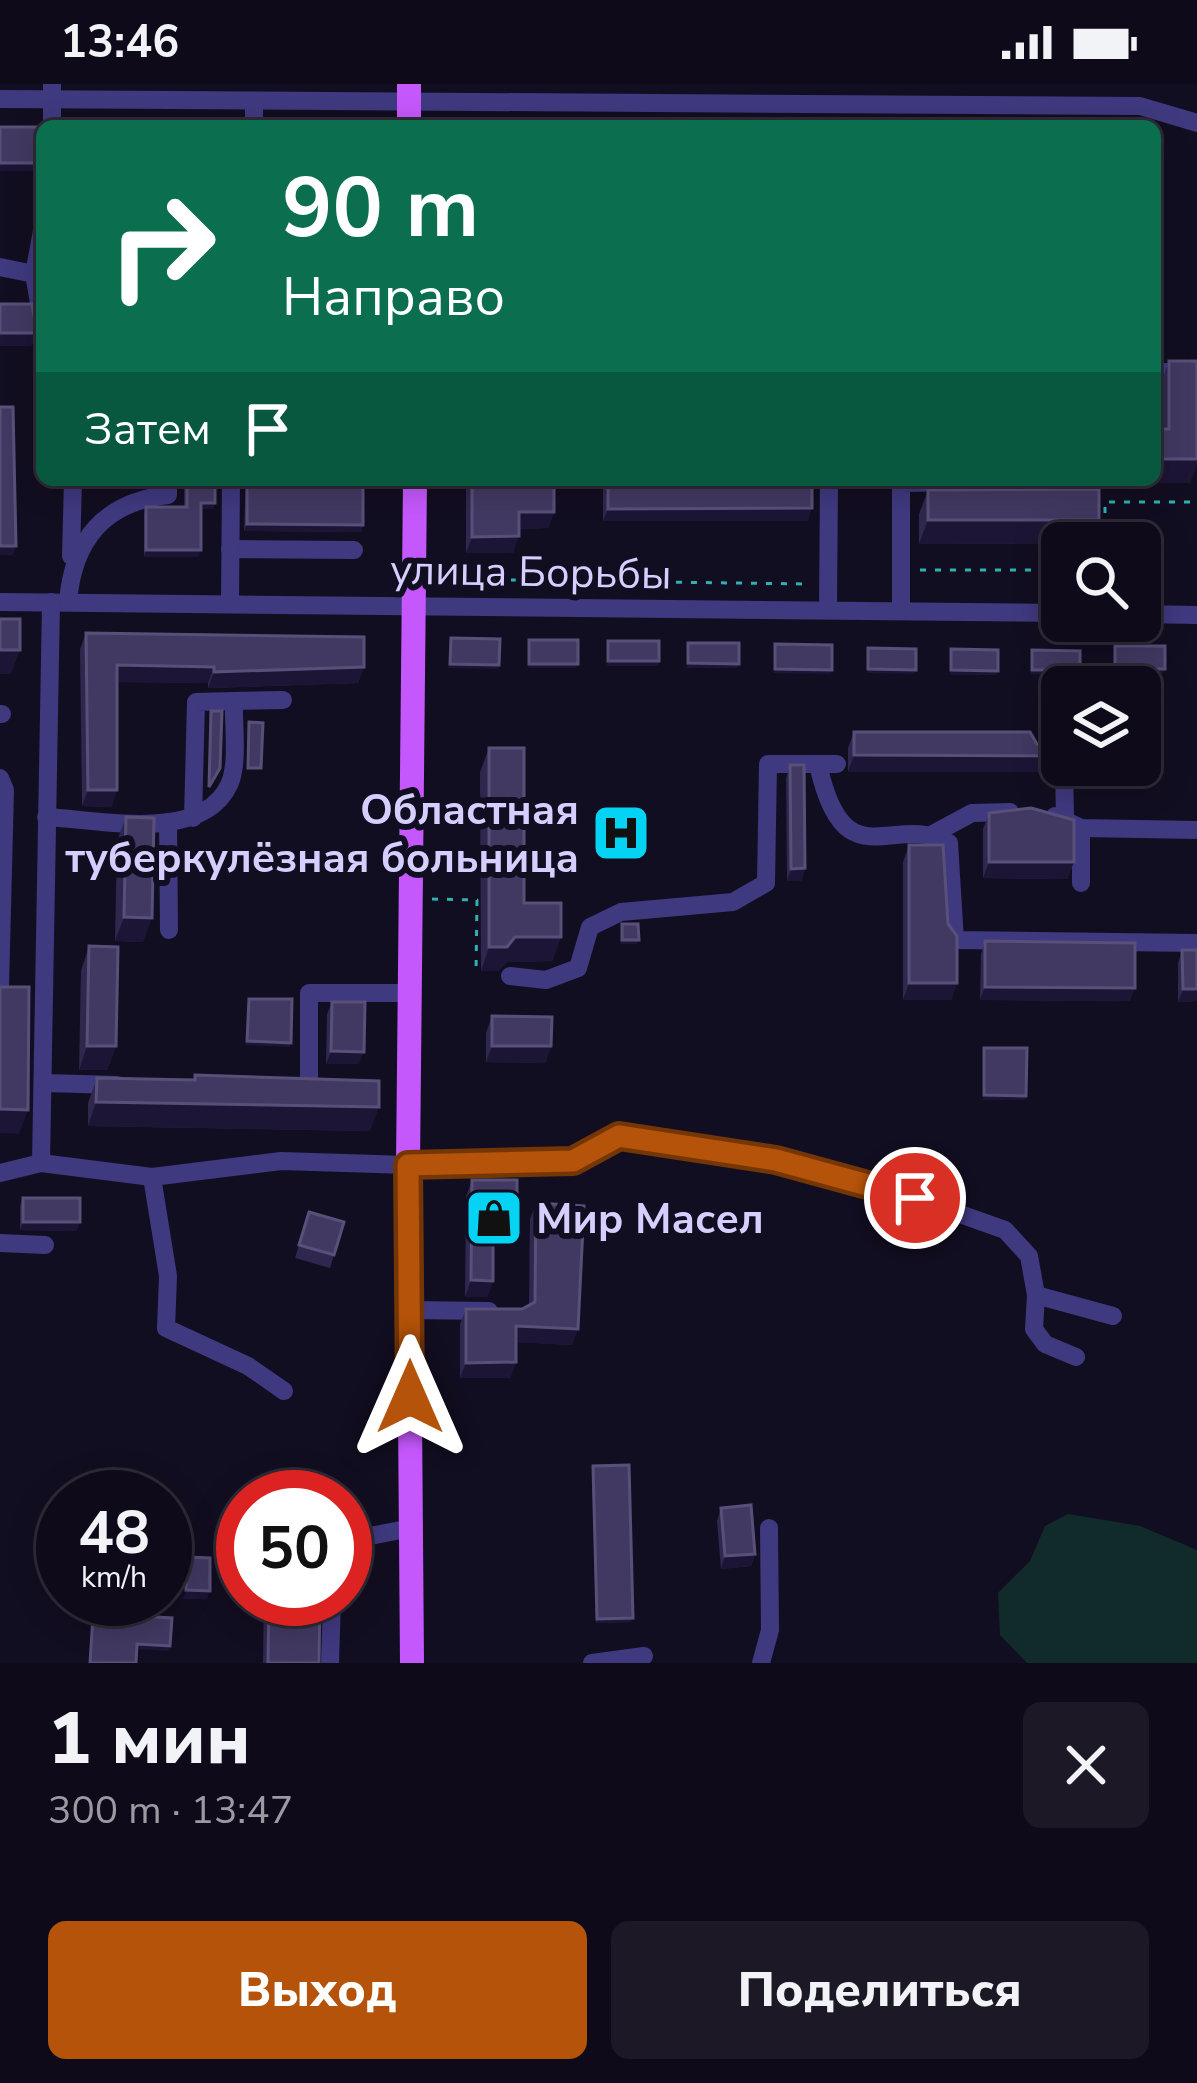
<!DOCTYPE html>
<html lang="ru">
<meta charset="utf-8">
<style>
:root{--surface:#0e0a19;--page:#1c1826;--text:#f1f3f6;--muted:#9b9aa2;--line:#2e2b38;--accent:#b45309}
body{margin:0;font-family:"Nunito Sans",sans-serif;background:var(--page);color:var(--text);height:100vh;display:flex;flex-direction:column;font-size:45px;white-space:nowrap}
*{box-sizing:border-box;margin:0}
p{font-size:39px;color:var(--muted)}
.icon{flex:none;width:66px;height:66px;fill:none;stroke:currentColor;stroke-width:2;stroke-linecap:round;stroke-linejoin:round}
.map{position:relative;height:1579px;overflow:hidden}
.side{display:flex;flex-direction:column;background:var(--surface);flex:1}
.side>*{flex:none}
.guide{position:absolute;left:36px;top:36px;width:1125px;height:366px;border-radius:18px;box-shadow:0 6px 30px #0003,0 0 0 3px var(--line);background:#0b6e4f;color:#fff;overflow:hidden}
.controls{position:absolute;left:1041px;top:438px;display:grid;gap:24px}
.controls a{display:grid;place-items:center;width:120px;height:120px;border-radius:18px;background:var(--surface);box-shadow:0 6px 30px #0003,0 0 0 3px var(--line);font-size:60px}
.speed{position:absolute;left:36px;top:1386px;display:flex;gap:24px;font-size:60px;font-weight:700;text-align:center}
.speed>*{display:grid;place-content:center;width:156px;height:156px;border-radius:50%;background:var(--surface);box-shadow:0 6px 30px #0003,0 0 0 3px var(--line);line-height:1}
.speed small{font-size:30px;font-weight:400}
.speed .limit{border:18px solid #d22;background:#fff;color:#111}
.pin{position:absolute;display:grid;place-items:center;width:102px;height:102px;color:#fff;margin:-51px;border:6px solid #fff;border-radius:50%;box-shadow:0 3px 12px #0007}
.me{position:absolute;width:132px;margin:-66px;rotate:0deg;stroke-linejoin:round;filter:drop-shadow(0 0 9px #0008)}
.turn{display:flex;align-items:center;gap:42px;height:252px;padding:0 48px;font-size:54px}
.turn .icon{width:156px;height:156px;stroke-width:2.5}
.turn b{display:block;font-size:84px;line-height:102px}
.then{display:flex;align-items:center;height:114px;padding:0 48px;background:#0003;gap:24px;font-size:45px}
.round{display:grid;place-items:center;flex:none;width:126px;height:126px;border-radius:18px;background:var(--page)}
.headline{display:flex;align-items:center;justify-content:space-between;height:204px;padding:0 48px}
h1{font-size:72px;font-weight:800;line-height:90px}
.cta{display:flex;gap:24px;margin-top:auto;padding:24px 48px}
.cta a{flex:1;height:138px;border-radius:18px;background:var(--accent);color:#fff;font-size:48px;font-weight:800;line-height:138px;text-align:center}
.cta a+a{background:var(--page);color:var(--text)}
.status{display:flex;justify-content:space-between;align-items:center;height:84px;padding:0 60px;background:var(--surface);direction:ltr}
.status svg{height:33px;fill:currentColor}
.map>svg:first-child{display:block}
</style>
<div class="status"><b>13:46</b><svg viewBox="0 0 49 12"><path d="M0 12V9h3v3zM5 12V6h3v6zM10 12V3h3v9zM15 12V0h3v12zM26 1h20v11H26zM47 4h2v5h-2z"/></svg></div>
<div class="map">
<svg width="1197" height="1579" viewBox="0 0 1197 1579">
<rect width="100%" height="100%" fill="#120e21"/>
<path fill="#112b2b" d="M 1068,1430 L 1140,1442 L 1197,1466 L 1197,1579 L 1027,1579 L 1000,1551 L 998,1509 L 1030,1477 L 1045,1442 Z"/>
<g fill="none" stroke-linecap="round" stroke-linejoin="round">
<g stroke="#30b0ae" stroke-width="3" stroke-dasharray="6 9" stroke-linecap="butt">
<path d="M 1105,459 L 1105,418 L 1197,418"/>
<path d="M 920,486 L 1062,486"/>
<path d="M 436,495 L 810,500"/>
<path d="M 432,815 L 477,816 L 476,889"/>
</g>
<g stroke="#3f397f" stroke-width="18">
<path d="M 0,15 L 1140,22 L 1197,39"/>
<path d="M 254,17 L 254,42"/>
<path d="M 52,42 L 52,0"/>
<path d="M 42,147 L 34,190 L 42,236"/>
<path d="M 0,183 L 34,190"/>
<path d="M 1155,288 L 1197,288"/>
<path d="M 230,465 L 354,466"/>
<path d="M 71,472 L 73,396"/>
<path d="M 0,518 L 1062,529"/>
<path d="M 68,518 C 73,456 104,418 168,411 L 168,396"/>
<path d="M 230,519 L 231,396"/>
<path d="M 828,526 L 829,396"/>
<path d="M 901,527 L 901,399 L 1074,396"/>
<path d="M 1140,530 L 1197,531"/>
<path d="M 234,617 L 283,616"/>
<path d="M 0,630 L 2,630"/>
<path d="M 818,680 C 844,800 894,727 949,759 L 955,856 L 1197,859"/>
<path d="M 1064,681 L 1065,734"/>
<path d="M 0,694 L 5,706 L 0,903"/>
<path d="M 1055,732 L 1081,744 L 1197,746"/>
<path d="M 46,733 C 97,735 201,760 229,701 C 239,680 233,641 234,617 L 196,618 L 193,734"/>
<path d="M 168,738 L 169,846"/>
<path d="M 933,750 L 972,729 L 1010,728"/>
<path d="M 1081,799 L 1081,744"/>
<path d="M 510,892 L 546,896 L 578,884 L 590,843 L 621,828 L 733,818 L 766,799 L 768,680 L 837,680"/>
<path d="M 44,999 L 117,1001"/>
<path d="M 294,1003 L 309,1003 L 309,909 L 411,909"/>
<path d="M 41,1079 L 51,518"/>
<path d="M 0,1089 L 41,1079 L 152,1093 L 281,1077 L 408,1081 L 573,1077 L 619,1052 L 776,1076 L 870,1098 L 1005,1146 L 1029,1172 L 1036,1211 L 1034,1245 L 1045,1260 L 1076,1273"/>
<path d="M 152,1093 L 168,1192 L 166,1244 L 248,1282 L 284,1307"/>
<path d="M 0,1159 L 45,1161"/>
<path d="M 1036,1211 L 1113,1232"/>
<path d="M 409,1226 L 489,1227"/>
<path d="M 345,1457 L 411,1444"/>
<path d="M 330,1579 L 332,1515"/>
<path d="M 592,1579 L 644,1572"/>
<path d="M 761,1579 L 770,1546 L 769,1444"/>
</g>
<g stroke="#c558fc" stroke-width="24">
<path d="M 409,0 L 409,42"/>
<path d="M 412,1579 L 408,1081 L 415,396"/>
</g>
</g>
<g fill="#30274f">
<path d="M 1169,277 L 1190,399 L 1087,399 L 1087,396 L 1155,396 L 1160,345 L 1160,302 Z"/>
<path d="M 184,396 L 215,396 L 215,419 L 213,425 L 201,425 L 198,473 L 144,473 L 144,430 L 146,423 L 184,423 Z"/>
<path d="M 246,396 L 363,396 L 363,441 L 361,448 L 244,447 Z"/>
<path d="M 466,396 L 505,396 L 505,399 L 566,396 L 564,401 L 554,401 L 554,428 L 548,444 L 519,445 L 513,469 L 466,469 Z"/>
<path d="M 606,396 L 812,396 L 808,437 L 603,437 L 603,403 Z"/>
<path d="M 928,406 L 1099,436 L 1091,459 L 919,460 L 919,430 Z"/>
<path d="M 86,549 L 364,583 L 358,599 L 208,604 L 208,599 L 117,598 L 117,706 L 111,723 L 82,722 L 80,565 Z"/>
<path d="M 854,648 L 1037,660 L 1056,672 L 1051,688 L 848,688 L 848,664 Z"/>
<path d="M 489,664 L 524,819 L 561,853 L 552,877 L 507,878 L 498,887 L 481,887 L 480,688 Z"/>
<path d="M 790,681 L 805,784 L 801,797 L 787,797 L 786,694 Z"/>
<path d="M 989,729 L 1074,778 L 1067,795 L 983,794 L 983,745 Z"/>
<path d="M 126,733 L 143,858 L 115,857 L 117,757 Z"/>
<path d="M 909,761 L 948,840 L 957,899 L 951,916 L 903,916 L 903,778 Z"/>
<path d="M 985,857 L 1130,917 L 980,916 L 981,870 Z"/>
<path d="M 89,862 L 116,962 L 107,986 L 79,986 L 81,887 Z"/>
<path d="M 1182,866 L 1197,866 L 1197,917 L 1178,918 L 1178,879 Z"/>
<path d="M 332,918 L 359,980 L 326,980 L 327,930 Z"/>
<path d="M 492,932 L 551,962 L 545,979 L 486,978 L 486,949 Z"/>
<path d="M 195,991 L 370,1047 L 88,1042 L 88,1019 L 97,994 L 194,996 Z"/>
<path d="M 472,1096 L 517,1126 L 511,1142 L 493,1142 L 493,1197 L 487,1213 L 465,1213 L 466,1113 Z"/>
<path d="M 23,1114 L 77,1147 L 20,1146 L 20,1122 Z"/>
<path d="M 536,1119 L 572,1261 L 516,1258 L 516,1278 L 510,1294 L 460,1294 L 460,1240 L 466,1225 L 522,1225 L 529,1221 L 530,1135 Z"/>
<path d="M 309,1128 L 334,1171 L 330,1184 L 295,1174 Z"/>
<path d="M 593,1382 L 631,1538 L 596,1539 L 592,1386 Z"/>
<path d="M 721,1424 L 755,1470 L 751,1482 L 721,1485 L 717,1437 Z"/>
<path d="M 264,1515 L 320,1515 L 319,1579 L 263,1579 Z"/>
</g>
<g fill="#1d1535">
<path d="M 0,79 L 42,79 L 40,87 L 0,87 Z"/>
<path d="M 0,249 L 37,249 L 32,262 L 0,262 Z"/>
<path d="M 1155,375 L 1197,375 L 1197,381 L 1190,399 L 1087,399 L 1088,396 L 1155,396 Z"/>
<path d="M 549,396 L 566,396 L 564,401 L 548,401 Z"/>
<path d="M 201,419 L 215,419 L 213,425 L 199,425 Z"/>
<path d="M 812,424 L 808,437 L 603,437 L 608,425 Z"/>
<path d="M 519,428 L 554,428 L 548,444 L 513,445 Z"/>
<path d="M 928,436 L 1099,436 L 1091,459 L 919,460 Z"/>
<path d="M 247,440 L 363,441 L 361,448 L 244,447 Z"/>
<path d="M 519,452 L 513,469 L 466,469 L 472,453 Z"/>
<path d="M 0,462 L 16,462 L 13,471 L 0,471 Z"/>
<path d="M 146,466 L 201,466 L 198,473 L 144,473 Z"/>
<path d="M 0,566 L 20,566 L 11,590 L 0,590 Z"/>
<path d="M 608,577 L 659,577 L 658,582 L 607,582 Z"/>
<path d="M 688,579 L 739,580 L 737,584 L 686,584 Z"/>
<path d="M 450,580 L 499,581 L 498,585 L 448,584 Z"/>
<path d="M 529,580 L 578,580 L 576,584 L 528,584 Z"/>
<path d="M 117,581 L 214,583 L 208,599 L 111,598 Z"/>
<path d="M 364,583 L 358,599 L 208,604 L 214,588 Z"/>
<path d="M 775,585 L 832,586 L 831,590 L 773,589 Z"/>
<path d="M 868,585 L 916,586 L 914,590 L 867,589 Z"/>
<path d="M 1115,585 L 1165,585 L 1163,589 L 1113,589 Z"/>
<path d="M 951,586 L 998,587 L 997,591 L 950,591 Z"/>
<path d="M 1032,586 L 1080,586 L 1079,591 L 1030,590 Z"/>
<path d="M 854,671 L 1056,672 L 1051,688 L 848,688 Z"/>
<path d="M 88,706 L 117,706 L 111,723 L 82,722 Z"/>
<path d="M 989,778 L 1074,778 L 1067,795 L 983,794 Z"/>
<path d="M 805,784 L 801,797 L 787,797 L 791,785 Z"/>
<path d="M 124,833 L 152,834 L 143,858 L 115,857 Z"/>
<path d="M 515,853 L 561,853 L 552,877 L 507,878 L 498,887 L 481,887 L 489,863 Z"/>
<path d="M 622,856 L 639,856 L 637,860 L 620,860 Z"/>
<path d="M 909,899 L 957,899 L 951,916 L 903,916 Z"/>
<path d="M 985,903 L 1135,904 L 1130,917 L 980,916 Z"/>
<path d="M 1183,905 L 1197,905 L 1197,917 L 1178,918 Z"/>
<path d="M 247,957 L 291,959 L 290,963 L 245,961 Z"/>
<path d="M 87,962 L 116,962 L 107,986 L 79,986 Z"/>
<path d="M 492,962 L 551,962 L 545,979 L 486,978 Z"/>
<path d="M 331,967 L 364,968 L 359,980 L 326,980 Z"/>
<path d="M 984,1011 L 1026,1012 L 1025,1016 L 982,1016 Z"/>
<path d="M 96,1018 L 379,1023 L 370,1047 L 88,1042 Z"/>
<path d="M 0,1025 L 28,1026 L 19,1050 L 0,1049 Z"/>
<path d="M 493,1126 L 517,1126 L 511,1142 L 487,1142 Z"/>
<path d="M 23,1138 L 80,1138 L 77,1147 L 20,1146 Z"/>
<path d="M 471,1196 L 493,1197 L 487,1213 L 465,1213 Z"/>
<path d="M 516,1242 L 578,1245 L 572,1261 L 510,1258 Z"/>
<path d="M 516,1278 L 510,1294 L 460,1294 L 466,1279 Z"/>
<path d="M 755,1470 L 751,1482 L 721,1485 L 725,1472 Z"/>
<path d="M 165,1490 L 186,1490 L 183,1498 L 165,1498 Z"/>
<path d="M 186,1506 L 210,1507 L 207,1515 L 183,1515 Z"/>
<path d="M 633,1534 L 631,1538 L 596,1539 L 597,1535 Z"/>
<path d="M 137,1560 L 170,1562 L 168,1567 L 135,1565 Z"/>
</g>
<g fill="#423962" stroke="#59507a" stroke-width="3">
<path d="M 730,37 L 879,39 L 879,42 L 730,42 Z"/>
<rect x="0" y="43" width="42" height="36"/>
<path d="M 0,220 L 32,220 L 37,249 L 0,249 Z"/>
<path d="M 1169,277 L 1197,277 L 1197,375 L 1155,375 L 1155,345 L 1169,345 Z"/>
<path d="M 0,323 L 13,323 L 16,462 L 0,462 Z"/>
<path d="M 187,396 L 215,396 L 215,419 L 201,419 L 201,466 L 146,466 L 146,423 L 187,423 Z"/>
<path d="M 247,396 L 363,396 L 363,441 L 247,440 Z"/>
<path d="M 472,396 L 505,396 L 505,399 L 554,396 L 554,428 L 519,428 L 519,452 L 472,453 Z"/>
<path d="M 608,396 L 812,396 L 812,424 L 608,425 Z"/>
<path d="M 1099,405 L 1099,436 L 928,436 L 928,406 Z"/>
<rect x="0" y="535" width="20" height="31"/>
<path d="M 86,549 L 364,553 L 364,583 L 214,588 L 214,583 L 117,581 L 117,706 L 88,706 Z"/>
<path d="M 451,554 L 500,555 L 499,581 L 450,580 Z"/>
<rect x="529" y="556" width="49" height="24"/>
<rect x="608" y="557" width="51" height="20"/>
<path d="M 688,559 L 739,559 L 739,580 L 688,579 Z"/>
<path d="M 775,560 L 832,561 L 832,586 L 775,585 Z"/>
<rect x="1115" y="562" width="50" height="23"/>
<path d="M 868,564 L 916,565 L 916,586 L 868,585 Z"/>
<path d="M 951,565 L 998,566 L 998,587 L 951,586 Z"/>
<path d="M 1032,566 L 1080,567 L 1080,586 L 1032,586 Z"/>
<path d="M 211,627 L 222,627 L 220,684 L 209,703 Z"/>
<path d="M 249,638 L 263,639 L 261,684 L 248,684 Z"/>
<path d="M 854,648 L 1030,648 L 1037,660 L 1053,662 L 1056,672 L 854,671 Z"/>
<path d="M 489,664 L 524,664 L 524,819 L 561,819 L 561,853 L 515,853 L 507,863 L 489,863 Z"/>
<path d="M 790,681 L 804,681 L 805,784 L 791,785 Z"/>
<path d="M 1031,724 L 1074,736 L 1074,778 L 989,778 L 989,729 Z"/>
<path d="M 126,733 L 154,734 L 152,834 L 124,833 Z"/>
<path d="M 909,761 L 943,761 L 948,840 L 957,852 L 957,899 L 909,899 Z"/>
<path d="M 622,840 L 638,840 L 639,856 L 622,856 Z"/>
<path d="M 985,857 L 1135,859 L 1135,904 L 985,903 Z"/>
<path d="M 89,862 L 118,863 L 116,962 L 87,962 Z"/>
<path d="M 1182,866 L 1197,866 L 1197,905 L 1183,905 Z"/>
<path d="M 0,903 L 29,903 L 28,1026 L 0,1025 Z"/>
<path d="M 249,915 L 292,915 L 291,959 L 247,957 Z"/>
<path d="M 332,918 L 365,918 L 364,968 L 331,967 Z"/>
<path d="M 492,932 L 552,933 L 551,962 L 492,962 Z"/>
<path d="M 984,964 L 1027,964 L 1026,1012 L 984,1011 Z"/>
<path d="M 195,991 L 379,997 L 379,1023 L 96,1018 L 97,994 L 195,996 Z"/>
<path d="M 472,1096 L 517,1096 L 517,1126 L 493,1126 L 493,1197 L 471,1196 Z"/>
<rect x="23" y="1114" width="57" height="24"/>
<path d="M 536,1119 L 584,1122 L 578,1245 L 516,1242 L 516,1278 L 466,1279 L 466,1225 L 522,1225 L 535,1218 Z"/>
<path d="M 309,1128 L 344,1138 L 334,1171 L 299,1161 Z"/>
<path d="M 629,1381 L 633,1534 L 597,1535 L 593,1382 Z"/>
<path d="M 751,1421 L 755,1470 L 725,1472 L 721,1424 Z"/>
<path d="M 165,1472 L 210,1474 L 210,1507 L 186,1506 L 186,1490 L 165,1490 Z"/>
<path d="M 269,1515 L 320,1515 L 319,1579 L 268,1579 Z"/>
<path d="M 94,1516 L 140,1519 L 139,1532 L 172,1534 L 170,1562 L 137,1560 L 136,1579 L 90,1579 Z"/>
</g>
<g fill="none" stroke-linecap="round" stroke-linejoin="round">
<defs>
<path id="route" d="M 410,1313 L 408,1081 L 573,1077 L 619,1052 L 776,1076 L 915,1114"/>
</defs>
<use href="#route" stroke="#753606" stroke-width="30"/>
<use href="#route" stroke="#b45309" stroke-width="21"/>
</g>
<defs>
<symbol id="hospital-square" viewBox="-11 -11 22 22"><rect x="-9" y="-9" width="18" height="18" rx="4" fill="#04d3f4" stroke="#120e21"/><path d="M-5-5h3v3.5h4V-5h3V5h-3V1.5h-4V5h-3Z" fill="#111"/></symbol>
<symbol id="shop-square" viewBox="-11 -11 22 22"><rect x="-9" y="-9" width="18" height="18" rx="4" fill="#04d3f4" stroke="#120e21"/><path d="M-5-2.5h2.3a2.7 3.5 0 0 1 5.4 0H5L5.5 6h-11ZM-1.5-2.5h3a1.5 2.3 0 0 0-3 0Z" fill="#111"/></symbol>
</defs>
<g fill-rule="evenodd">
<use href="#hospital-square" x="588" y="716" width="66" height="66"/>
<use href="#shop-square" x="461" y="1101" width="66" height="66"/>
</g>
<g text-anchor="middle" stroke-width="12" stroke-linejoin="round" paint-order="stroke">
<g font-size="42" fill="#d6cefe" stroke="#120e21">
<text transform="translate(531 487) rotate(1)" y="15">улица Борьбы</text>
</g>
<g font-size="42" font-weight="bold" fill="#d6cefe" stroke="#120e21" text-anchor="end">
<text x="579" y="740">Областная<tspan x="579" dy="48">туберкулёзная больница</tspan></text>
<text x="536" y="1149" text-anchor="start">Мир Масел</text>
</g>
</g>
</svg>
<div class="controls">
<a><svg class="icon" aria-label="search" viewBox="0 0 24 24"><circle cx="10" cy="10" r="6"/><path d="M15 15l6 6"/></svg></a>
<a><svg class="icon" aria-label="layers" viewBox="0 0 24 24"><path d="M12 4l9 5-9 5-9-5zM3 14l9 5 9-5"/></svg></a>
</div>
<div class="speed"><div>48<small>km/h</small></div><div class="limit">50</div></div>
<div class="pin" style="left:915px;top:1114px;background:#d93025"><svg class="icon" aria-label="arrive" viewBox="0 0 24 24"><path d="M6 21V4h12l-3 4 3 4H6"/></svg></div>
<svg class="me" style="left:410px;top:1313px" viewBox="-20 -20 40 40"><path d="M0-17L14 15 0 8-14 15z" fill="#b45309" stroke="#fff" stroke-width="4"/></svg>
<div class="guide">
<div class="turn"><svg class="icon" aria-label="right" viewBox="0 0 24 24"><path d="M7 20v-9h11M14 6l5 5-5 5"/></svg><div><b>90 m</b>Направо</div></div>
<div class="then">Затем<svg class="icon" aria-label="arrive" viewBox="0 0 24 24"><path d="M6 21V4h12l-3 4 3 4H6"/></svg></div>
</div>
</div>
<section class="side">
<div class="headline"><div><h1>1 мин</h1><p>300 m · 13:47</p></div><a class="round"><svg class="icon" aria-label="close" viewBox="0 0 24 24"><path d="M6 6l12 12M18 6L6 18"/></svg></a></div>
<div class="cta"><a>Выход</a><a>Поделиться</a></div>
</section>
